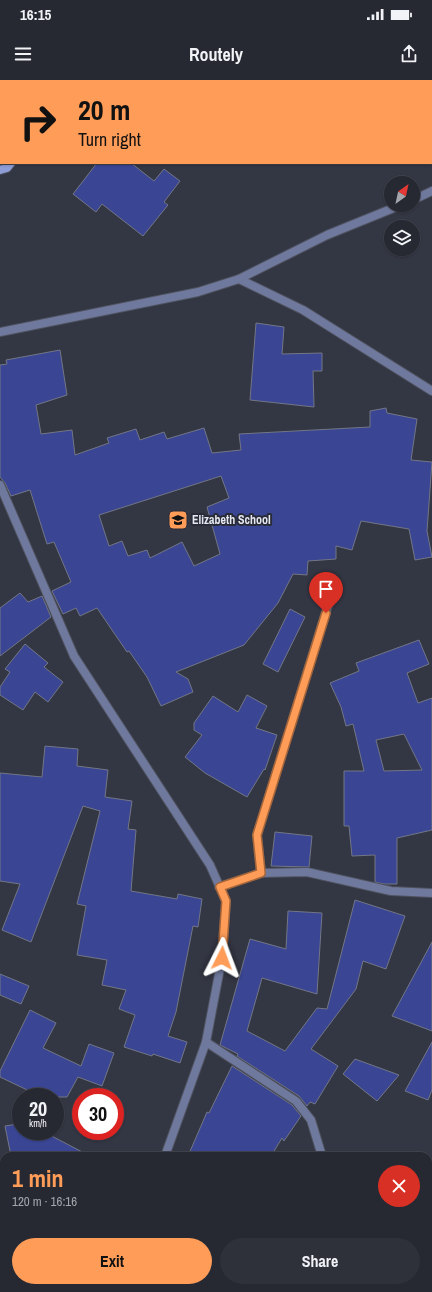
<!DOCTYPE html>
<meta charset="utf-8">
<style>
:root{--surface:#262832;--page:#2e303a;--text:#f1f3f6;--muted:#a4a6ac;--line:#42444d;--accent:#fe9c58}
body{margin:0;font-family:"Archivo Narrow",sans-serif;background:var(--page);color:var(--text);height:100vh;display:flex;flex-direction:column;font-size:15px;white-space:nowrap}
*{box-sizing:border-box;margin:0}
p{font-size:13px;color:var(--muted)}
.icon{flex:none;width:22px;height:22px;fill:none;stroke:currentColor;stroke-width:2;stroke-linecap:round;stroke-linejoin:round}
.map{position:relative;flex:1;overflow:hidden}
.drawer{position:absolute;left:0px;top:1072px;width:432px;height:140px;display:flex;flex-direction:column;background:var(--surface);border-radius:12px 12px 0 0;box-shadow:0 1px 3px #0004,0 0 0 1px var(--line)}
.drawer>*{flex:none}
.hud{position:absolute;left:0px;top:0px;width:432px;height:84px;box-shadow:0 1px 3px #0004,0 0 0 1px var(--line);background:#fe9c58;color:#111;overflow:hidden}
.needle{width:26px;rotate:33deg}
.buttons{position:absolute;left:384px;top:96px;display:grid;gap:8px}
.buttons a{display:grid;place-items:center;width:36px;height:36px;border-radius:50%;background:var(--surface);box-shadow:0 1px 3px #0004,0 0 0 1px var(--line);font-size:20px}
.speed{position:absolute;left:12px;top:1008px;display:flex;gap:8px;font-size:20px;font-weight:700;text-align:center}
.speed>*{display:grid;place-content:center;width:52px;height:52px;border-radius:50%;background:var(--surface);box-shadow:0 1px 3px #0004,0 0 0 1px var(--line);line-height:1}
.speed small{font-size:10px;font-weight:400}
.speed .limit{border:6px solid #d22;background:#fff;color:#111}
.pin{position:absolute;display:grid;place-items:center;width:34px;height:34px;color:#fff;margin:-41px -17px;border-radius:50% 50% 50% 0;rotate:-45deg;box-shadow:0 0 4px #0007}
.pin .icon{rotate:45deg}
.me{position:absolute;width:44px;margin:-22px;rotate:3deg;stroke-linejoin:round;filter:drop-shadow(0 0 3px #0008)}
.turn{display:flex;align-items:center;gap:14px;height:84px;padding:0 12px;font-size:18px}
.turn .icon{width:52px;height:52px;stroke-width:2.5}
.turn b{display:block;font-size:28px;line-height:34px}
.round{display:grid;place-items:center;flex:none;width:42px;height:42px;border-radius:21px;background:var(--page)}
.summary{display:flex;align-items:center;justify-content:space-between;height:68px;padding:0 12px}
h1{font-size:24px;font-weight:700;line-height:30px;color:var(--accent)}
.button{display:flex;gap:8px;margin-top:auto;padding:8px 12px}
.button a{flex:1;height:46px;border-radius:24px;background:var(--accent);color:#111;font-size:16px;font-weight:700;line-height:46px;text-align:center}
.button a+a{background:var(--page);color:var(--text)}
.status{display:flex;justify-content:space-between;align-items:center;height:28px;padding:0 20px;background:var(--surface);direction:ltr}
.status svg{height:11px;fill:currentColor}
header{display:flex;justify-content:space-between;align-items:center;height:52px;padding:0 12px;background:var(--surface);font-size:18px;font-weight:700}
.map>svg:first-child{display:block}
</style>
<div class="status"><b>16:15</b><svg viewBox="0 0 49 12"><path d="M0 12V9h3v3zM5 12V6h3v6zM10 12V3h3v9zM15 12V0h3v12zM26 1h20v11H26zM47 4h2v5h-2z"/></svg></div>
<header><svg class="icon" aria-label="menu" viewBox="0 0 24 24"><path d="M4 6h16M4 12h16M4 18h16"/></svg>Routely<svg class="icon" aria-label="share" viewBox="0 0 24 24"><path d="M12 15V3M7 8l5-5 5 5M5 13v7h14v-7"/></svg></header>
<div class="map">
<svg width="432" height="1212" viewBox="0 0 432 1212">
<rect width="100%" height="100%" fill="#333643"/>
<g fill="#3a4694" stroke="#727685" fill-rule="evenodd">
<path d="M 97,83 L 131,83 L 154,101 L 164,89 L 180,101 L 164,122 L 168,125 L 143,156 L 102,124 L 96,132 L 73,114 Z"/>
<path d="M 256,243 L 284,247 L 282,274 L 322,273 L 322,291 L 313,291 L 314,327 L 250,320 Z"/>
<path d="M 60,270 L 67,315 L 36,325 L 41,354 L 72,350 L 75,375 L 109,363 L 107,358 L 136,349 L 140,360 L 164,352 L 167,359 L 204,348 L 212,373 L 241,370 L 239,354 L 370,347 L 370,331 L 386,328 L 387,333 L 417,339 L 411,380 L 432,382 L 427,451 L 432,477 L 415,480 L 409,449 L 361,441 L 352,470 L 336,466 L 336,479 L 308,481 L 307,495 L 293,494 L 278,523 L 244,565 L 176,592 L 188,599 L 193,612 L 161,626 L 147,597 L 129,571 L 127,572 L 97,528 L 80,536 L 76,528 L 63,534 L 52,511 L 71,502 L 54,462 L 47,464 L 30,410 L 11,416 L 5,403 L 0,397 L 0,285 L 7,284 L 6,280 ZM 221,396 L 229,418 L 207,427 L 220,474 L 194,486 L 182,462 L 150,478 L 147,470 L 128,476 L 122,461 L 109,466 L 99,435 Z"/>
<path d="M 20,513 L 28,522 L 42,516 L 51,537 L 0,576 L 0,528 Z"/>
<path d="M 290,529 L 305,537 L 278,592 L 263,584 Z"/>
<path d="M 419,560 L 429,584 L 407,593 L 418,623 L 432,618 L 432,750 L 397,758 L 397,804 L 384,804 L 375,802 L 375,775 L 352,776 L 349,746 L 344,746 L 344,691 L 364,691 L 353,644 L 346,646 L 341,627 L 330,603 L 359,591 L 356,583 ZM 404,654 L 422,690 L 384,691 L 376,660 Z"/>
<path d="M 25,564 L 48,583 L 44,587 L 63,602 L 48,622 L 35,612 L 23,630 L 0,615 L 0,607 L 10,592 L 5,589 Z"/>
<path d="M 247,615 L 267,626 L 256,648 L 277,655 L 265,690 L 264,689 L 247,717 L 205,693 L 185,677 L 202,655 L 194,650 L 194,643 L 213,616 L 238,632 Z"/>
<path d="M 45,666 L 78,669 L 77,686 L 108,690 L 105,717 L 132,721 L 128,749 L 136,750 L 131,811 L 177,819 L 178,814 L 202,819 L 198,847 L 193,846 L 176,932 L 168,956 L 187,962 L 180,983 L 153,974 L 152,976 L 124,967 L 135,935 L 119,929 L 126,910 L 102,905 L 107,880 L 77,875 L 86,826 L 77,824 L 100,731 L 83,726 L 31,862 L 2,850 L 20,804 L 0,801 L 0,693 L 42,697 Z"/>
<path d="M 275,752 L 312,756 L 309,787 L 271,786 Z"/>
<path d="M 355,820 L 405,836 L 386,889 L 363,881 L 356,909 L 311,969 L 338,986 L 315,1024 L 310,1022 L 307,1026 L 299,1016 L 237,976 L 238,974 L 220,965 L 250,859 L 286,869 L 288,831 L 322,833 L 317,914 L 262,898 L 247,951 L 285,971 L 317,928 L 327,929 Z"/>
<path d="M 432,862 L 432,951 L 392,936 Z"/>
<path d="M 0,894 L 29,906 L 21,924 L 0,915 Z"/>
<path d="M 30,930 L 56,943 L 43,968 L 81,986 L 89,964 L 114,973 L 102,1006 L 78,997 L 67,1017 L 42,1017 L 0,997 L 0,991 Z"/>
<path d="M 432,962 L 432,1010 L 428,1020 L 405,1011 Z"/>
<path d="M 355,979 L 399,995 L 377,1021 L 343,994 Z"/>
<path d="M 232,986 L 292,1025 L 301,1036 L 284,1061 L 282,1058 L 271,1076 L 188,1076 L 207,1032 L 209,1033 Z"/>
<path d="M 18,1044 L 21,1046 L 21,1051 L 29,1051 L 33,1053 L 34,1051 L 42,1051 L 90,1076 L 11,1076 L 5,1046 Z"/>
</g>
<g fill="none" stroke-linecap="round" stroke-linejoin="round">
<defs>
<g id="street">
<path d="M 413,120 L 432,111"/>
<path d="M 239,199 L 327,155 L 401,125"/>
<path d="M 0,252 L 198,212 L 239,199 L 303,230 L 432,311"/>
<path d="M 0,405 L 74,576 L 210,785 L 226,821 L 222,878 L 206,962 L 165,1076"/>
<path d="M 261,793 L 257,755 L 330,519"/>
<path d="M 219,807 L 261,793 L 307,792 L 391,811 L 432,813"/>
<path d="M 206,962 L 296,1021 L 311,1040 L 322,1076"/>
<path d="M 396,1208 L 398,1212"/>
<path d="M 115,1212 L 117,1208"/>
</g>
<g id="secondary">
<path d="M 58,1 L 58,0"/>
<path d="M 0,90 L 7,88 L 11,83"/>
</g>
</defs>
<use href="#street" stroke="#4f525f" stroke-width="10"/>
<use href="#secondary" stroke="#4f525f" stroke-width="10"/>
<use href="#street" stroke="#6f799d" stroke-width="8"/>
<use href="#secondary" stroke="#8e9dd7" stroke-width="8"/>
</g>
<g fill="none" stroke-linecap="round" stroke-linejoin="round">
<defs>
<path id="route" d="M 222,878 L 226,821 L 220,807 L 261,793 L 257,755 L 326,533"/>
</defs>
<use href="#route" stroke="#a56539" stroke-width="10"/>
<use href="#route" stroke="#fe9c58" stroke-width="7"/>
</g>
<defs>
<symbol id="school-square" viewBox="-11 -11 22 22"><rect x="-9" y="-9" width="18" height="18" rx="4" fill="#fe9c58" stroke="#292c38"/><path d="M0-5L7-2L0 1L-7-2ZM-4 1L0 2.5L4 1V4Q0 6-4 4Z" fill="#111"/></symbol>
</defs>
<g fill-rule="evenodd">
<use href="#school-square" x="167" y="429" width="22" height="22"/>
</g>
<g text-anchor="middle" stroke-width="4" stroke-linejoin="round" paint-order="stroke">
<g font-size="12" font-weight="bold" fill="#e5e8f0" stroke="#292c38" text-anchor="start">
<text x="192" y="444">Elizabeth School</text>
</g>
</g>
</svg>
<div class="buttons">
<a><svg class="needle" viewBox="-14 -14 28 28"><path d="M0-13l5 13h-10z" fill="#e53935"/><path d="M0 13l5-13h-10z" fill="#a4a6ac"/></svg></a>
<a><svg class="icon" aria-label="layers" viewBox="0 0 24 24"><path d="M12 4l9 5-9 5-9-5zM3 14l9 5 9-5"/></svg></a>
</div>
<div class="speed"><div>20<small>km/h</small></div><div class="limit">30</div></div>
<div class="pin" style="left:326px;top:533px;background:#d93025"><svg class="icon" aria-label="arrive" viewBox="0 0 24 24"><path d="M6 21V4h12l-3 4 3 4H6"/></svg></div>
<svg class="me" style="left:222px;top:878px" viewBox="-20 -20 40 40"><path d="M0-17L14 15 0 8-14 15z" fill="#fe9c58" stroke="#fff" stroke-width="4"/></svg>
<div class="hud">
<div class="turn"><svg class="icon" aria-label="right" viewBox="0 0 24 24"><path d="M7 20v-9h11M14 6l5 5-5 5"/></svg><div><b>20 m</b>Turn right</div></div>
</div>
<section class="drawer">
<div class="summary"><div><h1>1 min</h1><p>120 m · 16:16</p></div><a class="round" style="background:#d93025;color:#fff"><svg class="icon" aria-label="close" viewBox="0 0 24 24"><path d="M6 6l12 12M18 6L6 18"/></svg></a></div>
<div class="button"><a>Exit</a><a>Share</a></div>
</section>
</div>
